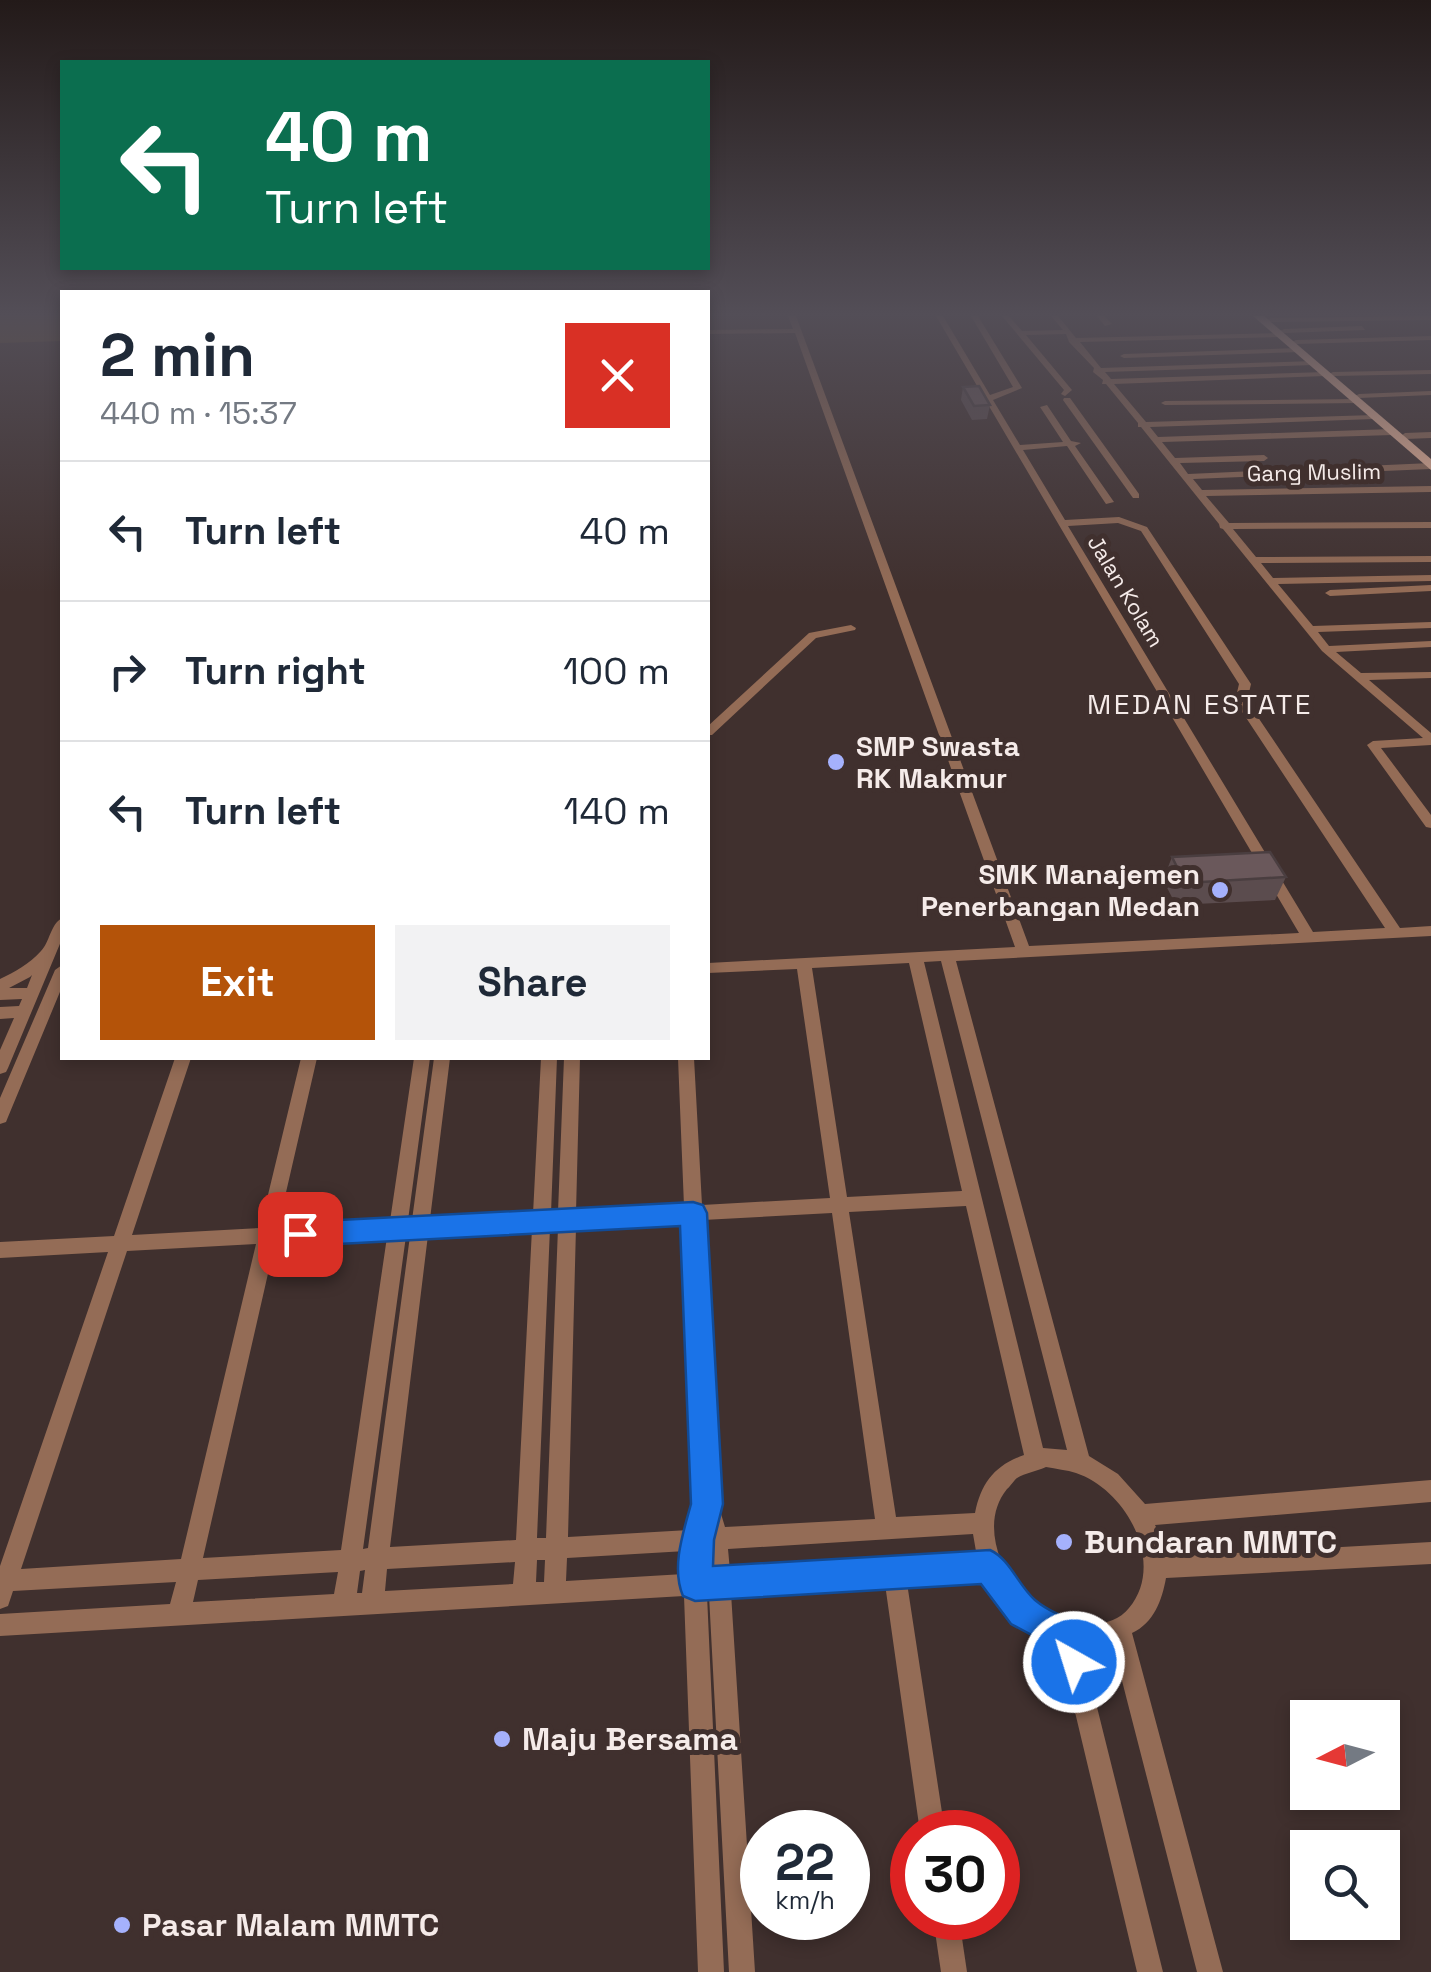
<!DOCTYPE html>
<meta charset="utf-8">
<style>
:root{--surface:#fff;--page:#f2f2f3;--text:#1f2937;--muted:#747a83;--line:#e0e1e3;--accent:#b45309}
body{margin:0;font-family:"Space Grotesk",sans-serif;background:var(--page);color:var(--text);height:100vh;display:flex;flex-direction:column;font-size:38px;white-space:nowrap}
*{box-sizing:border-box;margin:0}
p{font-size:32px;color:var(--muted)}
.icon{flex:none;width:55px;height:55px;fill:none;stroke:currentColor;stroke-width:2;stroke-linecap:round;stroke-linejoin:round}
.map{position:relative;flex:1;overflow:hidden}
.side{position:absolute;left:60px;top:290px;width:650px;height:770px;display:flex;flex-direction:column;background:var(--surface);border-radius:0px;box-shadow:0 5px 15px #0003}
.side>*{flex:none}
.top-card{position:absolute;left:60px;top:60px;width:650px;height:210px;border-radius:0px;box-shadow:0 5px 15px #0003;background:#0b6e4f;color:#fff;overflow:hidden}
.needle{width:65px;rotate:264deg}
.controls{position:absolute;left:1290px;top:1700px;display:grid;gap:20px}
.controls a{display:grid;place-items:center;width:110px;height:110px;border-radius:0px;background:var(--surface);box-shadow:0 5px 15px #0003;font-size:50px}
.speed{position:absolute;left:740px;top:1810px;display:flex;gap:20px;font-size:50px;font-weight:700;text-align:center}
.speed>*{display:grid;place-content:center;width:130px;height:130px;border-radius:50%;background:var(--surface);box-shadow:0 5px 15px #0003;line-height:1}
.speed small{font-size:25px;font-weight:400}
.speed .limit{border:15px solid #d22;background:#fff;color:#111}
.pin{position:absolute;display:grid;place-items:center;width:85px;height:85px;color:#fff;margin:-42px;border-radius:20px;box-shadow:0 5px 15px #0006}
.me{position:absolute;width:110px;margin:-55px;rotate:321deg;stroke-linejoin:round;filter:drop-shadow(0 0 8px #0008)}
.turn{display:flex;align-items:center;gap:35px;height:210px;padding:0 40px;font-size:45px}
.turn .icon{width:130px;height:130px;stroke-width:2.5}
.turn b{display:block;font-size:70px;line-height:85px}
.round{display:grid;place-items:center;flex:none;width:105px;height:105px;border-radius:0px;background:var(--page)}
.headline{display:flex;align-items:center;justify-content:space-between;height:170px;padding:0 40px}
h1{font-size:60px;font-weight:600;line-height:75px}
.button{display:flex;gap:20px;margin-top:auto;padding:20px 40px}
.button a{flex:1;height:115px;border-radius:0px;background:var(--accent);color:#fff;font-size:40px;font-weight:600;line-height:115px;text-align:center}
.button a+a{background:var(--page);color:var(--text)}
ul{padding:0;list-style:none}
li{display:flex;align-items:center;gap:30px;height:140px;padding:0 40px;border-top:2px solid var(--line)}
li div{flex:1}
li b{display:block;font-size:38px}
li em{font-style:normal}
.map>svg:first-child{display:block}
</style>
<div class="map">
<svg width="1431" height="1972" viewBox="0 0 1431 1972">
<rect width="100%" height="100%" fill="#40302e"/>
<path fill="#684f30" d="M 0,316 L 62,316 L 62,341 L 0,343 Z"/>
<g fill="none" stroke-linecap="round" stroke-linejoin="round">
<g fill="#946c56" fill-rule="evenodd">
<path d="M 788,316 L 796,316 L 1029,946 L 1299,933 L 936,316 L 943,316 L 990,395 L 1013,387 L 971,316 L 978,316 L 1022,388 L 993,400 L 1020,445 L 1063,442 L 1040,407 L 1047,405 L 1071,441 L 1081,443 L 1075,446 L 1114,502 L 1106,504 L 1067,446 L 1023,450 L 1065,520 L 1119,517 L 1147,527 L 1251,684 L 1247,701 L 1400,928 L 1431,926 L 1431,936 L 956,961 L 1089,1456 L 1118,1474 L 1145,1504 L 1431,1480 L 1431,1502 L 1155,1525 L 1161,1537 L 1165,1557 L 1431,1542 L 1431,1564 L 1166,1578 C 1162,1600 1154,1623 1132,1633 L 1223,1972 L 1197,1972 L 1112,1642 L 1100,1647 L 1082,1647 L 1163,1972 L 1137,1972 L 1059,1645 C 1023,1628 1005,1614 986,1578 L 907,1583 L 945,1832 L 920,1832 L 885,1584 L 731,1593 L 755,1972 L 729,1972 L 709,1595 L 707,1595 L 724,1972 L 698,1972 L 684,1596 L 0,1636 L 0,1614 L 170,1604 L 176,1582 L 13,1591 L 8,1606 L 0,1609 L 0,1566 L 108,1252 L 0,1258 L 0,1242 L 114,1236 L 175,1058 L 191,1058 L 132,1235 L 260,1228 L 301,1058 L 317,1058 L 278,1227 L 390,1221 L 414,1058 L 430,1058 L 408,1220 L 412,1220 L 434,1058 L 450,1058 L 430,1219 L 533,1214 L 541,1058 L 557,1058 L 551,1213 L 558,1212 L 564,1058 L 580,1058 L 576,1212 L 684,1206 L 678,1058 L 694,1058 L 702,1205 L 830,1198 L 797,969 L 708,973 L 708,963 L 1015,947 L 795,333 L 708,334 L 708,330 L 793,329 ZM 1118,523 L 1141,531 L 1239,684 L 1235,701 L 1385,928 L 1313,932 L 1068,526 ZM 941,961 L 1067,1450 L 1043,1448 L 924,962 ZM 909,963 L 962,1191 L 847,1197 L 812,968 ZM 966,1206 L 1024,1455 C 995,1465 981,1483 975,1513 L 896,1517 L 849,1212 ZM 832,1213 L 875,1519 L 725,1527 L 718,1504 L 703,1220 ZM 685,1221 L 696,1504 L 689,1530 L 568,1537 L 576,1227 ZM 550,1228 L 558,1228 L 546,1538 L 537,1538 ZM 532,1229 L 516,1540 L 390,1547 L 428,1235 ZM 406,1236 L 410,1236 L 368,1548 L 363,1549 ZM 387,1237 L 341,1550 L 203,1558 L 275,1243 ZM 256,1244 L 181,1559 L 21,1569 L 127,1251 ZM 1046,1467 C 1056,1469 1067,1470 1076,1473 C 1127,1490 1166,1564 1129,1608 C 1120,1620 1102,1625 1088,1624 C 1069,1624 1053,1622 1038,1610 C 1004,1584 977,1526 1007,1489 C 1009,1488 1015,1479 1017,1478 C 1025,1473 1037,1471 1046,1467 ZM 973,1534 L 977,1557 L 730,1571 L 728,1549 ZM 686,1551 L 684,1574 L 566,1581 L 567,1558 ZM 537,1560 L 545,1560 L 544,1582 L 536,1582 ZM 515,1562 L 513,1584 L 385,1591 L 387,1569 ZM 365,1570 L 362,1593 L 357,1593 L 360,1571 ZM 338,1572 L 334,1594 L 193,1602 L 198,1580 Z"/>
<path d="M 1002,316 L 1009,316 L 1022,331 L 1063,330 L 1051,316 L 1058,316 L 1076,338 L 1280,333 L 1284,335 L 1280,337 L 1080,342 L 1101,368 L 1313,361 L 1317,363 L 1313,365 L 1105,372 L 1111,379 L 1325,372 L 1329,374 L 1325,376 L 1114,384 L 1146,422 L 1374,415 L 1378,417 L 1374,419 L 1150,427 L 1158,437 L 1392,429 L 1396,432 L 1392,435 L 1162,442 L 1175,458 L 1264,455 L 1268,458 L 1264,461 L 1180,463 L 1188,474 L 1431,463 L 1431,469 L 1193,479 L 1202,490 L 1431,486 L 1431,492 L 1206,496 L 1229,523 L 1431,522 L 1431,528 L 1233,529 L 1256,557 L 1431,556 L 1431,562 L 1261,563 L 1273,578 L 1431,575 L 1431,581 L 1278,584 L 1313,626 L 1431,622 L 1431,628 L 1318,632 L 1329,646 L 1431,641 L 1431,647 L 1336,652 L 1361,673 L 1431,672 L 1431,678 L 1369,680 L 1431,733 L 1431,745 L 1381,748 L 1431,815 L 1431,828 L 1426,827 L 1367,745 L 1373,741 L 1423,738 L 1322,651 L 1223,529 L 1220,528 L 1219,524 L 1141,427 L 1138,427 L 1138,423 L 1106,384 L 1102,384 L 1103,380 L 1093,372 L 1094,368 L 1069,342 L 1066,334 L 1026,335 L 1072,390 L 1065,396 L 1061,394 L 1064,390 Z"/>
<path d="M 1097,316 L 1104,316 L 1112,324 L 1105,326 Z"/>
<path d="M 1431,316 L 1431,320 L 1271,322 L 1267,320 L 1271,318 Z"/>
<path d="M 1362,326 L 1365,330 L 1284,333 L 1280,331 L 1284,329 Z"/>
<path d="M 1431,336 L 1431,340 L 1296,344 L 1292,342 L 1296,340 Z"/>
<path d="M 1298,348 L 1301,352 L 1124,358 L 1120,356 L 1124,354 Z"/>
<path d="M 1431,370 L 1431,374 L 1333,376 L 1329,374 L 1333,372 Z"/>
<path d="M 1431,391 L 1431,395 L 1359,398 L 1355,396 L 1359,394 Z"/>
<path d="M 1064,398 L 1070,398 L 1139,494 L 1139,498 L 1133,498 L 1063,400 Z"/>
<path d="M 1356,399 L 1360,401 L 1359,403 L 1165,405 L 1161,403 L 1165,401 Z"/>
<path d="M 1431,432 L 1431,438 L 1405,439 L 1401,436 L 1405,433 Z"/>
<path d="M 1431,585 L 1431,591 L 1330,596 L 1325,593 L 1330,590 Z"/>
<path d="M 851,625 L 856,628 L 855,630 L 816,638 L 712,735 L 708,735 L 708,726 L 809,633 Z"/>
<path d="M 62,918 L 62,939 L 8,1068 L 6,1072 L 0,1074 L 0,1050 L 14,1018 L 0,1019 L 0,1007 L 19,1006 L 22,999 L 0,1000 L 0,979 C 15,972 29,964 41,951 C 50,942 50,925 62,918 ZM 32,975 L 27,988 L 9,988 L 30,977 Z"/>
<path d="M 62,965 L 62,987 L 8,1117 L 6,1122 L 0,1124 L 0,1098 L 55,970 Z"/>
<path d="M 933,1918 L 959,1918 L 967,1972 L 941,1972 Z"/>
</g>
<path fill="#fcc1a1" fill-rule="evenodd" d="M 1253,316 L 1264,316 L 1431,459 L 1431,470 Z"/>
</g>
<g fill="#5b4c4e">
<path d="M 963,387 L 990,405 L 987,419 L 972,420 L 961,400 Z"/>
<path d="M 1172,857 L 1286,877 L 1275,900 L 1176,905 L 1163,880 Z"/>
</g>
<g fill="#6a585b" stroke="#4a3e40" stroke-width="2.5">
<path d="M 979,386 L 990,405 L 974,406 L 963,387 Z"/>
<path d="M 1270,852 L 1286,877 L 1185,883 L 1172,857 Z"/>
</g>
<linearGradient id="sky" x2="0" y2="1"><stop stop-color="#231a19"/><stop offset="0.53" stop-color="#534e57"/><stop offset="1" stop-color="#534e57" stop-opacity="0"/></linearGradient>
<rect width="1431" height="592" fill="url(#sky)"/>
<path fill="#1a73e8" stroke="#114b97" stroke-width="2.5" d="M 693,1202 L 703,1205 L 707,1213 L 723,1504 L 714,1540 L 713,1566 L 990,1550 C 1010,1559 1018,1585 1035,1600 C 1048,1611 1064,1617 1080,1623 L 1092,1662 L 1087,1674 L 1074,1679 L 1062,1674 L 1054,1647 L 1011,1624 L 981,1584 L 695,1601 L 683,1596 C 671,1568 683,1533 691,1504 L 680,1226 L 300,1246 L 290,1243 L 286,1234 L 290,1226 L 300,1222 Z"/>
<g fill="#a5b1fc" stroke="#40302e" stroke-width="4">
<circle cx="836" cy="762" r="10"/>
<circle cx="1220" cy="890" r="10"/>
<circle cx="1064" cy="1542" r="10"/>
<circle cx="502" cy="1739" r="10"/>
<circle cx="122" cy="1925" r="10"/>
</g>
<g text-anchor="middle" stroke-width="10" stroke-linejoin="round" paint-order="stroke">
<g font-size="22" fill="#f5ebe9" stroke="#40302e">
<text transform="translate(1314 472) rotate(-1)" y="8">Gang Muslim</text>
<text transform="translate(1126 591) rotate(59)" y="8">Jalan Kolam</text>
</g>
<g font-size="28" letter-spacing="2.5" fill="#f5ebe9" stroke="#40302e">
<text x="1200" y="714">MEDAN ESTATE</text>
</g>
<g font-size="28" font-weight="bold" fill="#f5ebe9" stroke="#40302e" text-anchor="start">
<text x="856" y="756">SMP Swasta<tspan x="856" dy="32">RK Makmur</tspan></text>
<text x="1200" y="884" text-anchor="end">SMK Manajemen<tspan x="1200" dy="32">Penerbangan Medan</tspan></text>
</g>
<g font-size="32" font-weight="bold" fill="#f5ebe9" stroke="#40302e" text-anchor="start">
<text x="1084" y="1553">Bundaran MMTC</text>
<text x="522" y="1750">Maju Bersama</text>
<text x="142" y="1936">Pasar Malam MMTC</text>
</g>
</g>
</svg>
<div class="controls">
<a><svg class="needle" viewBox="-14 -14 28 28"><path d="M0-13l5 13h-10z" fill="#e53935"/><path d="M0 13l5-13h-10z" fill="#747a83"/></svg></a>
<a><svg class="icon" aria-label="search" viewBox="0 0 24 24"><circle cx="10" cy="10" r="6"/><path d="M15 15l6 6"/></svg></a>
</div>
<div class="speed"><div>22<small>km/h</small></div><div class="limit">30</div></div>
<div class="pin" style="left:300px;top:1234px;background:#d93025"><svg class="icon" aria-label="arrive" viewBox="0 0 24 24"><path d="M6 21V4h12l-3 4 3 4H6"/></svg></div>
<svg class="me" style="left:1074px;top:1662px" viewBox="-20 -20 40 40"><circle r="17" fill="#1a73e8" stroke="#fff" stroke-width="3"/><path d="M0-11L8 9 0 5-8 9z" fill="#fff"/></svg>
<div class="top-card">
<div class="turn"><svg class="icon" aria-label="left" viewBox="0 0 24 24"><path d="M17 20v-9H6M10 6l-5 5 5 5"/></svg><div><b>40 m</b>Turn left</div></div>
</div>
<section class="side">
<div class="headline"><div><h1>2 min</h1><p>440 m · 15:37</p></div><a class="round" style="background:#d93025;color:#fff"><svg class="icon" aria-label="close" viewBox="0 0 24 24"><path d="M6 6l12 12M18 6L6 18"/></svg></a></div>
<ul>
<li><svg class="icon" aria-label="left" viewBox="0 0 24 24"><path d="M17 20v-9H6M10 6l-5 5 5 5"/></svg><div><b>Turn left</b></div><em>40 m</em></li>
<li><svg class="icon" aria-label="right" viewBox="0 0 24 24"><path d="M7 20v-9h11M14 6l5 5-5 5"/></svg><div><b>Turn right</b></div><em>100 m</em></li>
<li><svg class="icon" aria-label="left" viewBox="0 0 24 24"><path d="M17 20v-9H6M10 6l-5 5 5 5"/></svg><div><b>Turn left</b></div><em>140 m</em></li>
</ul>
<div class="button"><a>Exit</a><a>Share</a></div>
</section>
</div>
